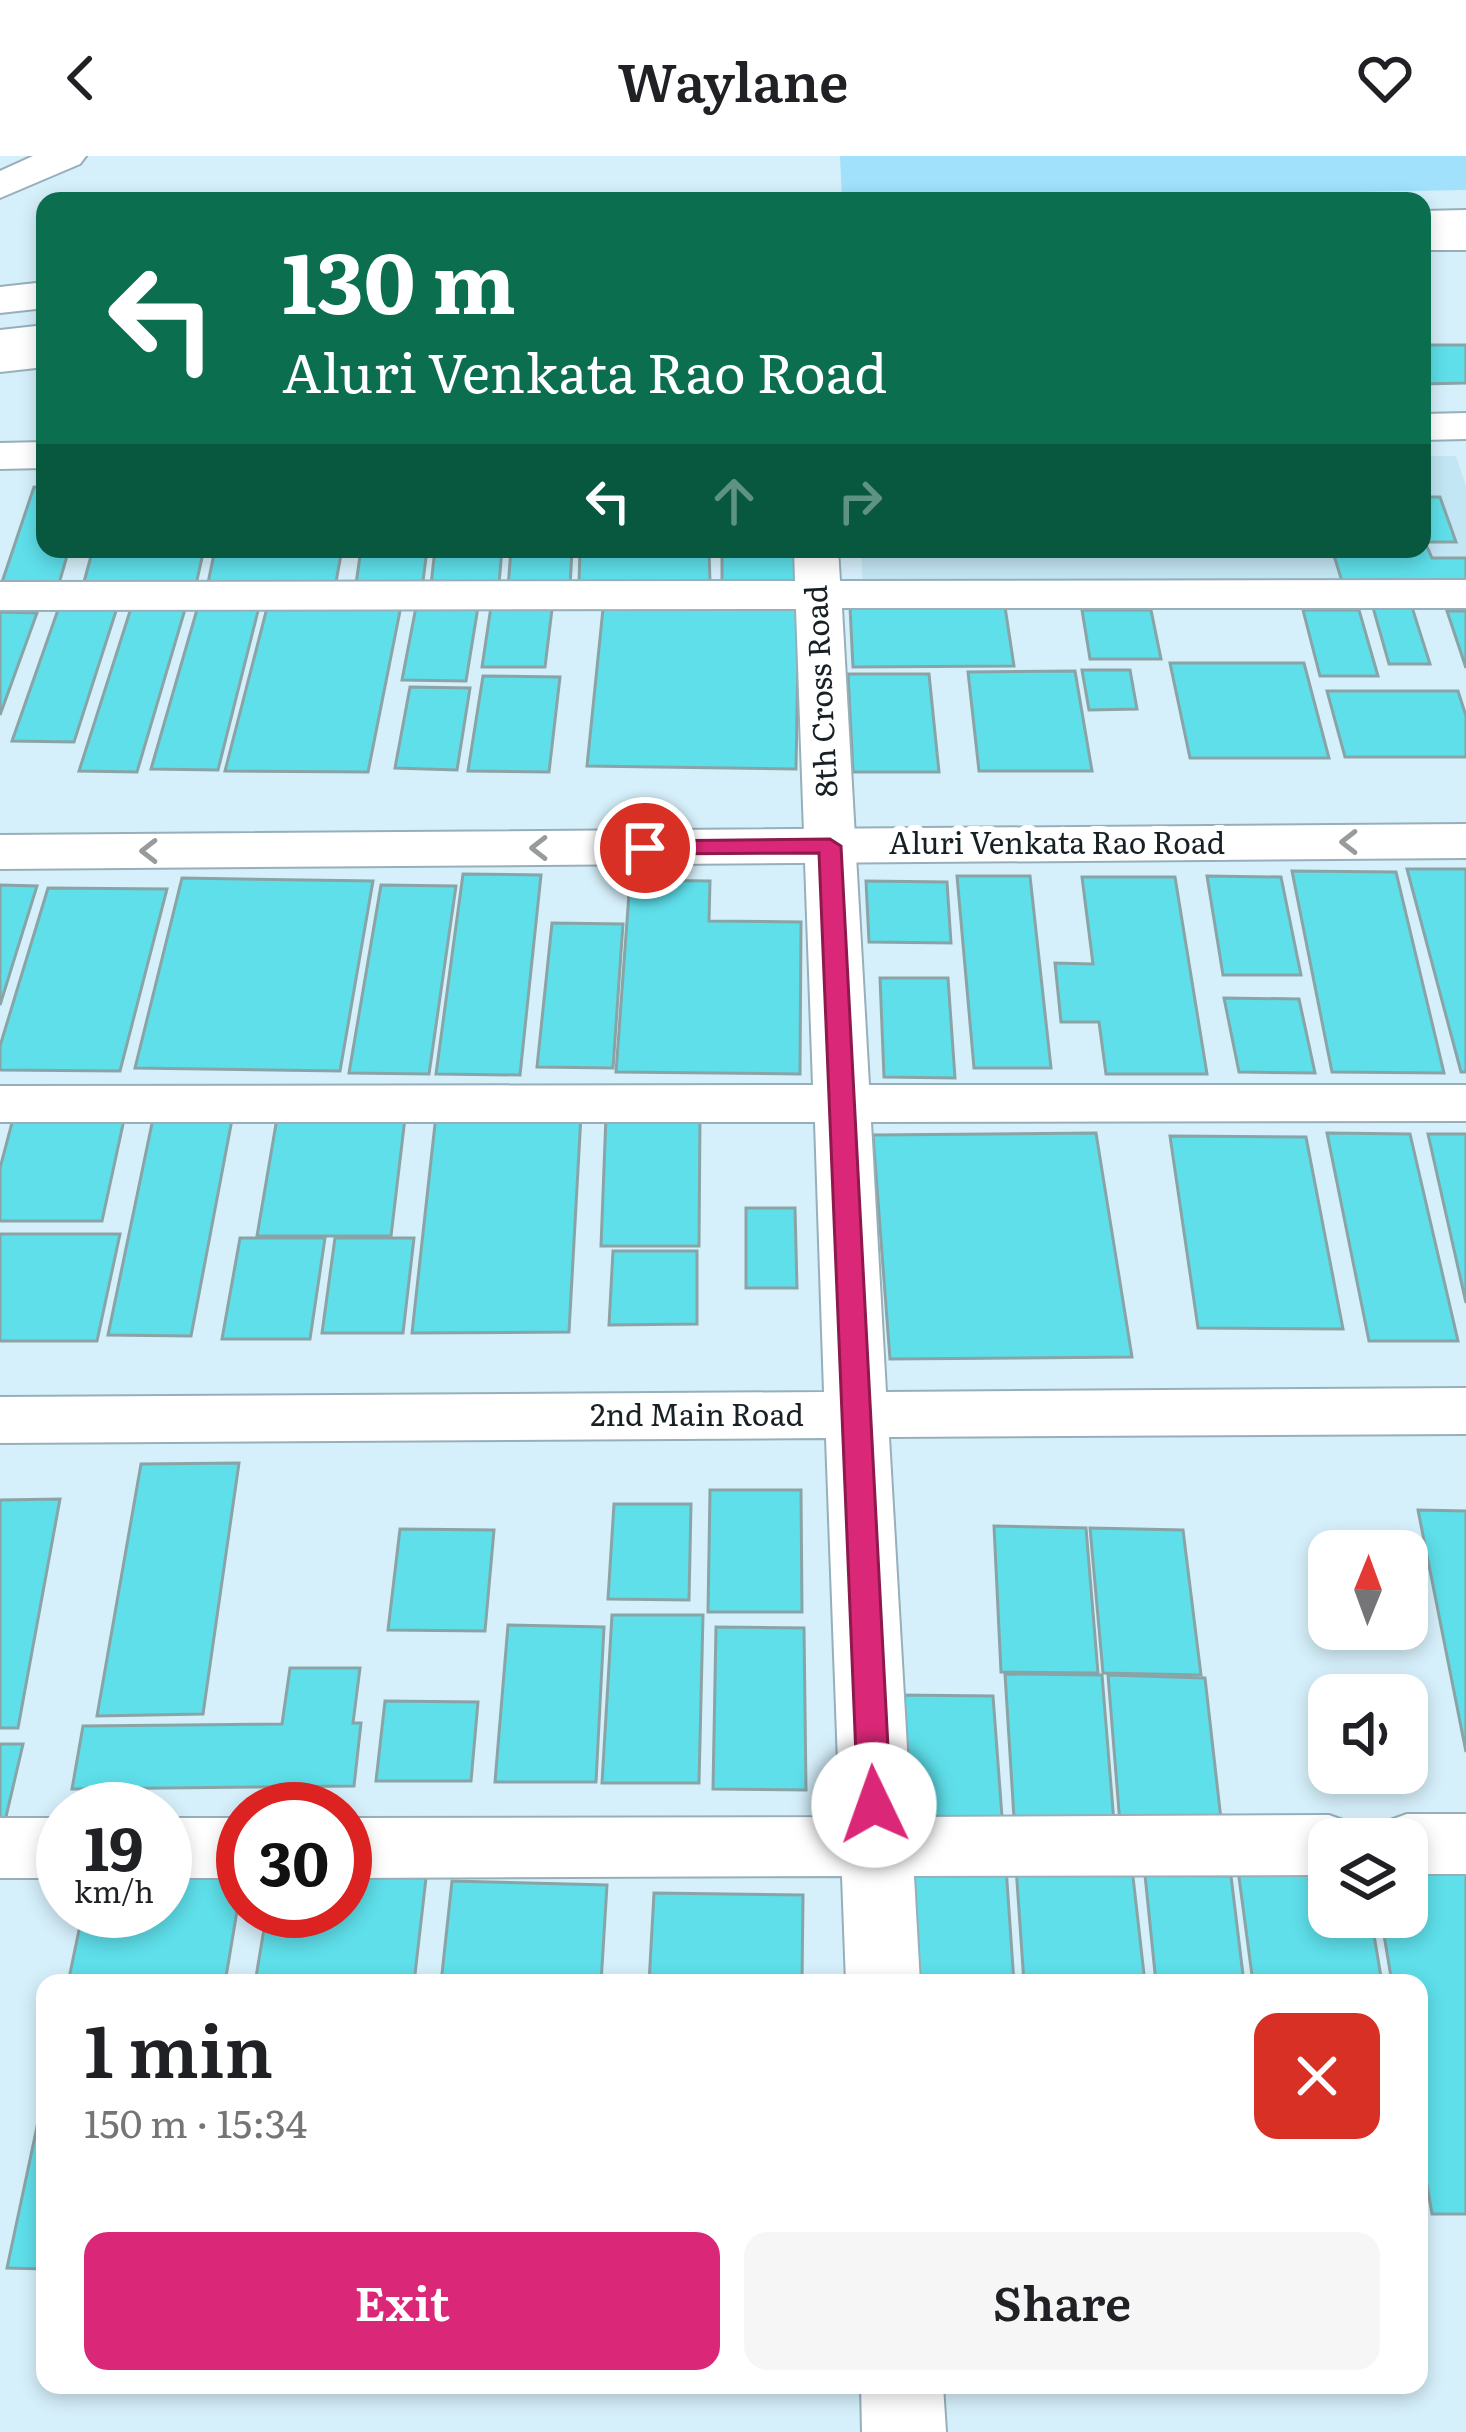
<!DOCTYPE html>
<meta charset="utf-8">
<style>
:root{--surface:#fff;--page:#f6f6f6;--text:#202124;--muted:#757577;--accent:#db2777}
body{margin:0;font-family:Literata,serif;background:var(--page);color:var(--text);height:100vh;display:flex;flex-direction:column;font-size:45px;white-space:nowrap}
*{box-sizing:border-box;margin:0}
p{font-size:39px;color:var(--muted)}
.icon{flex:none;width:66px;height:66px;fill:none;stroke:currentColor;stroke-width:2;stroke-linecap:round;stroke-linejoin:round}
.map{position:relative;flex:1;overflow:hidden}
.panel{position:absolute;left:36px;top:1818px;width:1392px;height:420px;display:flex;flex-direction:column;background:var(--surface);border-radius:24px;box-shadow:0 6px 18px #0003}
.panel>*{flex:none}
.hud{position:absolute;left:36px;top:36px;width:1395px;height:366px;border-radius:24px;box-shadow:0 6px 18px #0003;background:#0b6e4f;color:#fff;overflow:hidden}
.needle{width:78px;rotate:1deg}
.fabs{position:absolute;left:1308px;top:1374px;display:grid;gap:24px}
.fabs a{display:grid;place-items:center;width:120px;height:120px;border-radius:24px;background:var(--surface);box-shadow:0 6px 18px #0003;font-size:60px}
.speed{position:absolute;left:36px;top:1626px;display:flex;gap:24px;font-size:60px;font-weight:700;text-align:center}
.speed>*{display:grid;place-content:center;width:156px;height:156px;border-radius:50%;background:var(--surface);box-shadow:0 6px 18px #0003;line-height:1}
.speed small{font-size:30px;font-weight:400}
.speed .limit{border:18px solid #d22;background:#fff;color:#111}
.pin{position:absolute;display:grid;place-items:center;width:102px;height:102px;color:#fff;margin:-51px;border:6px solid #fff;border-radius:50%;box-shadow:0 3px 12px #0007}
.me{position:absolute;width:132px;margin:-66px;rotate:357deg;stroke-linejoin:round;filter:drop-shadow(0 0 9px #0008)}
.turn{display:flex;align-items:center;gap:42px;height:252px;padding:0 48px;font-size:54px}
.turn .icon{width:156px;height:156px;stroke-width:2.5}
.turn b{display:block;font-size:84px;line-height:102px}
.lanes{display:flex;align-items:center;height:114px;padding:0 48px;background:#0003;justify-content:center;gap:60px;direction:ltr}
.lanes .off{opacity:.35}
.round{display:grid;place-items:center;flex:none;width:126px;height:126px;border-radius:24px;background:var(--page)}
.overview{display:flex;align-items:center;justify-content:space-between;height:204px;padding:0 48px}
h1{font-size:72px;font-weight:600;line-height:90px}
.primary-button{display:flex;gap:24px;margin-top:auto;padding:24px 48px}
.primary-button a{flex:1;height:138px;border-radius:24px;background:var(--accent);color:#fff;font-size:48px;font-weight:600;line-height:138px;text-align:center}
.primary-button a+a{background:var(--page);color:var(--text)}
header{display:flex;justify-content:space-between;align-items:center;height:156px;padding:0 48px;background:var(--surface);font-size:54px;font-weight:600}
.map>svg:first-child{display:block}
</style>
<header><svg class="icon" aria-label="back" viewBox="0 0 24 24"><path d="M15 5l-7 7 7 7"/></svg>Waylane<svg class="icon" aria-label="heart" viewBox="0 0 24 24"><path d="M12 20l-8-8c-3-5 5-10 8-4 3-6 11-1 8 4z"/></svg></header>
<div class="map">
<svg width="1466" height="2276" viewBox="0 0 1466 2276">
<rect width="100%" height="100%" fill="#d6f0fb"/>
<path fill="#c3e6f4" d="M 1422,300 L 1456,300 L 1466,330 L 1466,435 L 863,432 L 861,393 L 1422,393 Z"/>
<path fill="#a1e1fc" d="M 840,0 L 1466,0 L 1466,34 L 842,45 Z"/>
<g fill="#5edfea" stroke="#89a4a7" stroke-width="3">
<path d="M 1422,189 L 1466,189 L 1466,227 L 1422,228 Z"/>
<path d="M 34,331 L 45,331 L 45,393 L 69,393 L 58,431 L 0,432 Z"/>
<path d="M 1422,341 L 1440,341 L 1456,386 L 1425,386 L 1432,402 L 1466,402 L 1466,431 L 1344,432 L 1332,393 L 1422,393 Z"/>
<path d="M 93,393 L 204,393 L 195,433 L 82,433 Z"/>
<path d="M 215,393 L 342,393 L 336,426 L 208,427 Z"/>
<path d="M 361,393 L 427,393 L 422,434 L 355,435 Z"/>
<path d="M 435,393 L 502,393 L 499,428 L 431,429 Z"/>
<path d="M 511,393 L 572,393 L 570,432 L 508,432 Z"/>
<path d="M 580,393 L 709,393 L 710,427 L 579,428 Z"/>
<path d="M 722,393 L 797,393 L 799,425 L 722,426 Z"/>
<path d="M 604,443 L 799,446 L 796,613 L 587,610 Z"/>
<path d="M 492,444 L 553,445 L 545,511 L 482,511 Z"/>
<path d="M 268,448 L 401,450 L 368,616 L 225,615 Z"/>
<path d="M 1372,448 L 1411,448 L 1430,508 L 1389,508 Z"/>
<path d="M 132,449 L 186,450 L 137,616 L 79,615 Z"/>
<path d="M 198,450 L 259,451 L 218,614 L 151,613 Z"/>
<path d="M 59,451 L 117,452 L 74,586 L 12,585 Z"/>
<path d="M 416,451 L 478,451 L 466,525 L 402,524 Z"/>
<path d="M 850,451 L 1005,451 L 1014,510 L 853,511 Z"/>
<path d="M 1082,454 L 1151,454 L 1161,503 L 1090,503 Z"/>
<path d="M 1303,454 L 1359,454 L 1378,520 L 1320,520 Z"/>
<path d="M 1447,455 L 1466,455 L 1466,512 Z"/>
<path d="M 0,456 L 37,457 L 0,559 Z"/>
<path d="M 1170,507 L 1304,507 L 1329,602 L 1190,602 Z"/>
<path d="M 1082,514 L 1130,514 L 1137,553 L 1089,554 Z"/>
<path d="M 1075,515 L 1092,615 L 979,615 L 968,516 Z"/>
<path d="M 848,518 L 929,518 L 939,616 L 853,616 Z"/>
<path d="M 483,520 L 560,521 L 549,616 L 468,615 Z"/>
<path d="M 410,531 L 470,532 L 457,614 L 395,612 Z"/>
<path d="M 1327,535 L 1458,535 L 1466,560 L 1466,601 L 1345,601 Z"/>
<path d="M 1407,713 L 1466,713 L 1466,916 L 1461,916 Z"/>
<path d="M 1292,715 L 1396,716 L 1444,917 L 1332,916 Z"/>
<path d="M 463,718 L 541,719 L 520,919 L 436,918 Z"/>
<path d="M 957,720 L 1030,720 L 1051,912 L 974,912 Z"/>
<path d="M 1207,720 L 1281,721 L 1301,819 L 1223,819 Z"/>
<path d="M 1082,721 L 1175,721 L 1207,918 L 1106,918 L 1099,866 L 1061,866 L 1055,807 L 1093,808 Z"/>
<path d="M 182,722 L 373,725 L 340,915 L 135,912 Z"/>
<path d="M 630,724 L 710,725 L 709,765 L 801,766 L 800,918 L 616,916 Z"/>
<path d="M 866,725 L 947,726 L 951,787 L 869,786 Z"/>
<path d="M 0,729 L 37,730 L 0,849 Z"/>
<path d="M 381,729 L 456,730 L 429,918 L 349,917 Z"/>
<path d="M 48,732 L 167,733 L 120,915 L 0,914 L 0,890 Z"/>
<path d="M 552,767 L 623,768 L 613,912 L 537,911 Z"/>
<path d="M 880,822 L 948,822 L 955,922 L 884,921 Z"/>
<path d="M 1224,842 L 1299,843 L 1315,917 L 1239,916 Z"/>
<path d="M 155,953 L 234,953 L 191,1180 L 108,1179 Z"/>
<path d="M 14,959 L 125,959 L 102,1065 L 0,1065 L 0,1012 Z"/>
<path d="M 436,959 L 581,959 L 569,1176 L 412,1177 Z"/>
<path d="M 700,959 L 699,1090 L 601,1090 L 606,960 Z"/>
<path d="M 277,962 L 405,962 L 391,1080 L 257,1080 Z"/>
<path d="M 1096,977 L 1132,1201 L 890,1203 L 873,979 Z"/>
<path d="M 1327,977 L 1410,978 L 1458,1185 L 1369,1185 Z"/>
<path d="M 1428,978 L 1466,978 L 1466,1147 Z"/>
<path d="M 1170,980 L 1306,981 L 1343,1173 L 1198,1172 Z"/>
<path d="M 746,1052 L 795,1052 L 797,1132 L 746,1132 Z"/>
<path d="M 0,1078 L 120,1078 L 97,1185 L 0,1185 Z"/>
<path d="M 240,1082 L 325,1082 L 310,1183 L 222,1183 Z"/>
<path d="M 335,1082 L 414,1082 L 403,1177 L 322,1177 Z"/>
<path d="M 613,1095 L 697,1095 L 697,1168 L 609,1169 Z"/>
<path d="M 239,1307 L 203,1558 L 97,1560 L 141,1308 Z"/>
<path d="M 710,1334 L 801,1334 L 802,1456 L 708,1456 Z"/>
<path d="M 60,1343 L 18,1572 L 0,1572 L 0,1344 Z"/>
<path d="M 614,1348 L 691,1348 L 689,1444 L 608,1443 Z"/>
<path d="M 1418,1354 L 1466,1355 L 1466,1596 Z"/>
<path d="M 994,1370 L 1086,1372 L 1098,1517 L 1001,1516 Z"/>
<path d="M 1090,1372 L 1183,1374 L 1201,1519 L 1103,1517 Z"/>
<path d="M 400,1373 L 494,1374 L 485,1475 L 388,1474 Z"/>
<path d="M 612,1459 L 703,1459 L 699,1627 L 602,1627 Z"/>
<path d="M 508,1469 L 604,1471 L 596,1626 L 495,1626 Z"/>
<path d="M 716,1471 L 804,1472 L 806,1634 L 713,1633 Z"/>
<path d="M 290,1512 L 360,1512 L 353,1567 L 361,1567 L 354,1630 L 72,1633 L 83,1570 L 282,1568 Z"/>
<path d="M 1005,1518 L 1102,1519 L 1115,1679 L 1015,1678 Z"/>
<path d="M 1108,1519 L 1205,1522 L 1223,1681 L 1121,1680 Z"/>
<path d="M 897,1539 L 993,1540 L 1002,1661 L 902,1660 Z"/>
<path d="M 385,1545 L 478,1546 L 471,1625 L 376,1625 Z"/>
<path d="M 0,1588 L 23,1588 L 5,1665 L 0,1665 Z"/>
<path d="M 1237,1706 L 1329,1708 L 1329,1761 L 1371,1761 L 1382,1827 L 1253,1827 Z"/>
<path d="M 1407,1708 L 1466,1709 L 1466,2058 L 1432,2058 L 1419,1983 L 1419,1827 L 1392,1827 L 1381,1761 L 1407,1761 Z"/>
<path d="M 891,1711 L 1006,1711 L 1014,1827 L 895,1827 Z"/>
<path d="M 1016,1711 L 1132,1712 L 1145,1827 L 1024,1827 Z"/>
<path d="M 165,1717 L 243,1719 L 225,1827 L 68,1827 L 83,1755 L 165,1755 Z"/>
<path d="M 1145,1719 L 1231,1720 L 1244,1827 L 1156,1827 Z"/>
<path d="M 345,1720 L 426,1722 L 414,1827 L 255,1827 L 267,1755 L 345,1755 Z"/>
<path d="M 452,1725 L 607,1729 L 601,1827 L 441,1827 Z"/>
<path d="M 654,1737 L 803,1739 L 802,1827 L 649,1827 Z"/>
<path d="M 45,1933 L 45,2113 L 7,2112 Z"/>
</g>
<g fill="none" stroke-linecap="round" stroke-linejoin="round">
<defs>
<g id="street">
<path d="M 1466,257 L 1466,283 L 1422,284 L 1422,258 Z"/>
<path d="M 45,286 L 45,312 L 0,313 L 0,287 Z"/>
<path d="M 794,393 L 838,393 L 840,425 L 1466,424 L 1466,452 L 842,452 L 869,929 L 1466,929 L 1466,965 L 871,966 L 886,1236 L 1466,1232 L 1466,1278 L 889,1281 L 911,1661 L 1329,1659 L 1354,1668 L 1362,1683 L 1329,1683 L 1329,1719 L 914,1720 L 920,1827 L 846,1827 L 842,1720 L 345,1722 L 345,1662 L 840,1661 L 826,1282 L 0,1287 L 0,1241 L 824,1236 L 815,966 L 0,966 L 0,930 L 813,929 L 796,453 L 0,454 L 0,426 L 795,425 Z"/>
<path d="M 1407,1658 L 1466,1658 L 1466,1718 L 1407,1718 L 1407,1683 L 1374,1683 L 1382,1667 Z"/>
<rect x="0" y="1662" width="63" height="60"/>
<rect x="165" y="1662" width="78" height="60"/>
<path d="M 861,2229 L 943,2229 L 946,2276 L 862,2276 Z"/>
</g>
<g id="secondary">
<path d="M 1466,54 L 1466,78 L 1422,79 L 1422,55 Z"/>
<path d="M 45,126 L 45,152 L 0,157 L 0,131 Z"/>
<path d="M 45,185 L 45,211 L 0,216 L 0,190 Z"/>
<path d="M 1466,668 L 1466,702 L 0,713 L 0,679 Z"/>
</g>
<path id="primary" d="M 33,0 L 86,0 L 80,8 L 0,42 L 0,15 Z"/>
<g id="highway">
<rect x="1422" y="68" width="44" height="26"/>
<path d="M 45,169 L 45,195 L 0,200 L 0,174 Z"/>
</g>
</defs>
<use href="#street" stroke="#97afba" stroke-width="4"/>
<use href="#secondary" stroke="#97afba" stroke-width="4"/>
<use href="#primary" stroke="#97afba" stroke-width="4"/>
<use href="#highway" stroke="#97afba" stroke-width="4"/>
<use href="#street" fill="#fff" fill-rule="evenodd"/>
<use href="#secondary" fill="#fff" fill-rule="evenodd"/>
<use href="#primary" fill="#fff" fill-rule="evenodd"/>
<use href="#highway" fill="#fff" fill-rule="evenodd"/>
</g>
<defs><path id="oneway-chevron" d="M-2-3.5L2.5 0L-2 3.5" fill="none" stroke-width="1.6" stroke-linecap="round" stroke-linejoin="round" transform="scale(3)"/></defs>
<g stroke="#979b9c">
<use href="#oneway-chevron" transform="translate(1349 686) rotate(180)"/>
<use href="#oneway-chevron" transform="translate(539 692) rotate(180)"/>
<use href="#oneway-chevron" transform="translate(149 695) rotate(180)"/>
</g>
<path fill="#db2777" stroke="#8e194d" stroke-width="3" d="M 830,683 L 841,690 L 891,1649 L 886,1658 L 874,1662 L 863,1658 L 858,1649 L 819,697 L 645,698 L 634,692 L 645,685 Z"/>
<g text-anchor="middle" stroke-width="12" stroke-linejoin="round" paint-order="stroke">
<g font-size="30" fill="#172024" stroke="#fff">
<text transform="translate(822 535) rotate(-93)" y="10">8th Cross Road</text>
<text x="1057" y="698">Aluri Venkata Rao Road</text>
<text x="697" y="1270">2nd Main Road</text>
</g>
</g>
</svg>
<div class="fabs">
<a><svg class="needle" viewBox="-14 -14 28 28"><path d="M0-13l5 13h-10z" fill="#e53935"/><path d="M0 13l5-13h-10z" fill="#757577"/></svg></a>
<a><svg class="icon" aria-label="sound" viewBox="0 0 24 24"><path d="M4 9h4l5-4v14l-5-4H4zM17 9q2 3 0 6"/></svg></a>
<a><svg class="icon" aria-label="layers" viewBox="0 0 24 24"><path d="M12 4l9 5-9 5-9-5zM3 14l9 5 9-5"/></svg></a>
</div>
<div class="speed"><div>19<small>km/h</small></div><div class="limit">30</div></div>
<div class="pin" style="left:645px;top:692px;background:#d93025"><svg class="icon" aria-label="arrive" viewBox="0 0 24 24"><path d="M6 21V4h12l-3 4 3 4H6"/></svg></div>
<svg class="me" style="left:874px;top:1649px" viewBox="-20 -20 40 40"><circle r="19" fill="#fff"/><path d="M0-13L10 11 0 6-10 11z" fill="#db2777"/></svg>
<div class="hud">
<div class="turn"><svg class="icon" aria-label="left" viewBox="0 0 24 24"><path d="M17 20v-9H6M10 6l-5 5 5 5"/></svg><div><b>130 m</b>Aluri Venkata Rao Road</div></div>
<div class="lanes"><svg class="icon" aria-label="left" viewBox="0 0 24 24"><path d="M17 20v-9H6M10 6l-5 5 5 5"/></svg><svg class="icon off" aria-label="ahead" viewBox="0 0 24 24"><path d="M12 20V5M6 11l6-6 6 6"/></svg><svg class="icon off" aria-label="right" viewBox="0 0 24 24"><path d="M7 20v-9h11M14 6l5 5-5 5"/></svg></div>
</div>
<section class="panel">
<div class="overview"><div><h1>1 min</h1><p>150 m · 15:34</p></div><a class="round" style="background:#d93025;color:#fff"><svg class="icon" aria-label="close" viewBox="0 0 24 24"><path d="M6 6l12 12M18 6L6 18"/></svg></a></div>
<div class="primary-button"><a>Exit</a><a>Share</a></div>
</section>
</div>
